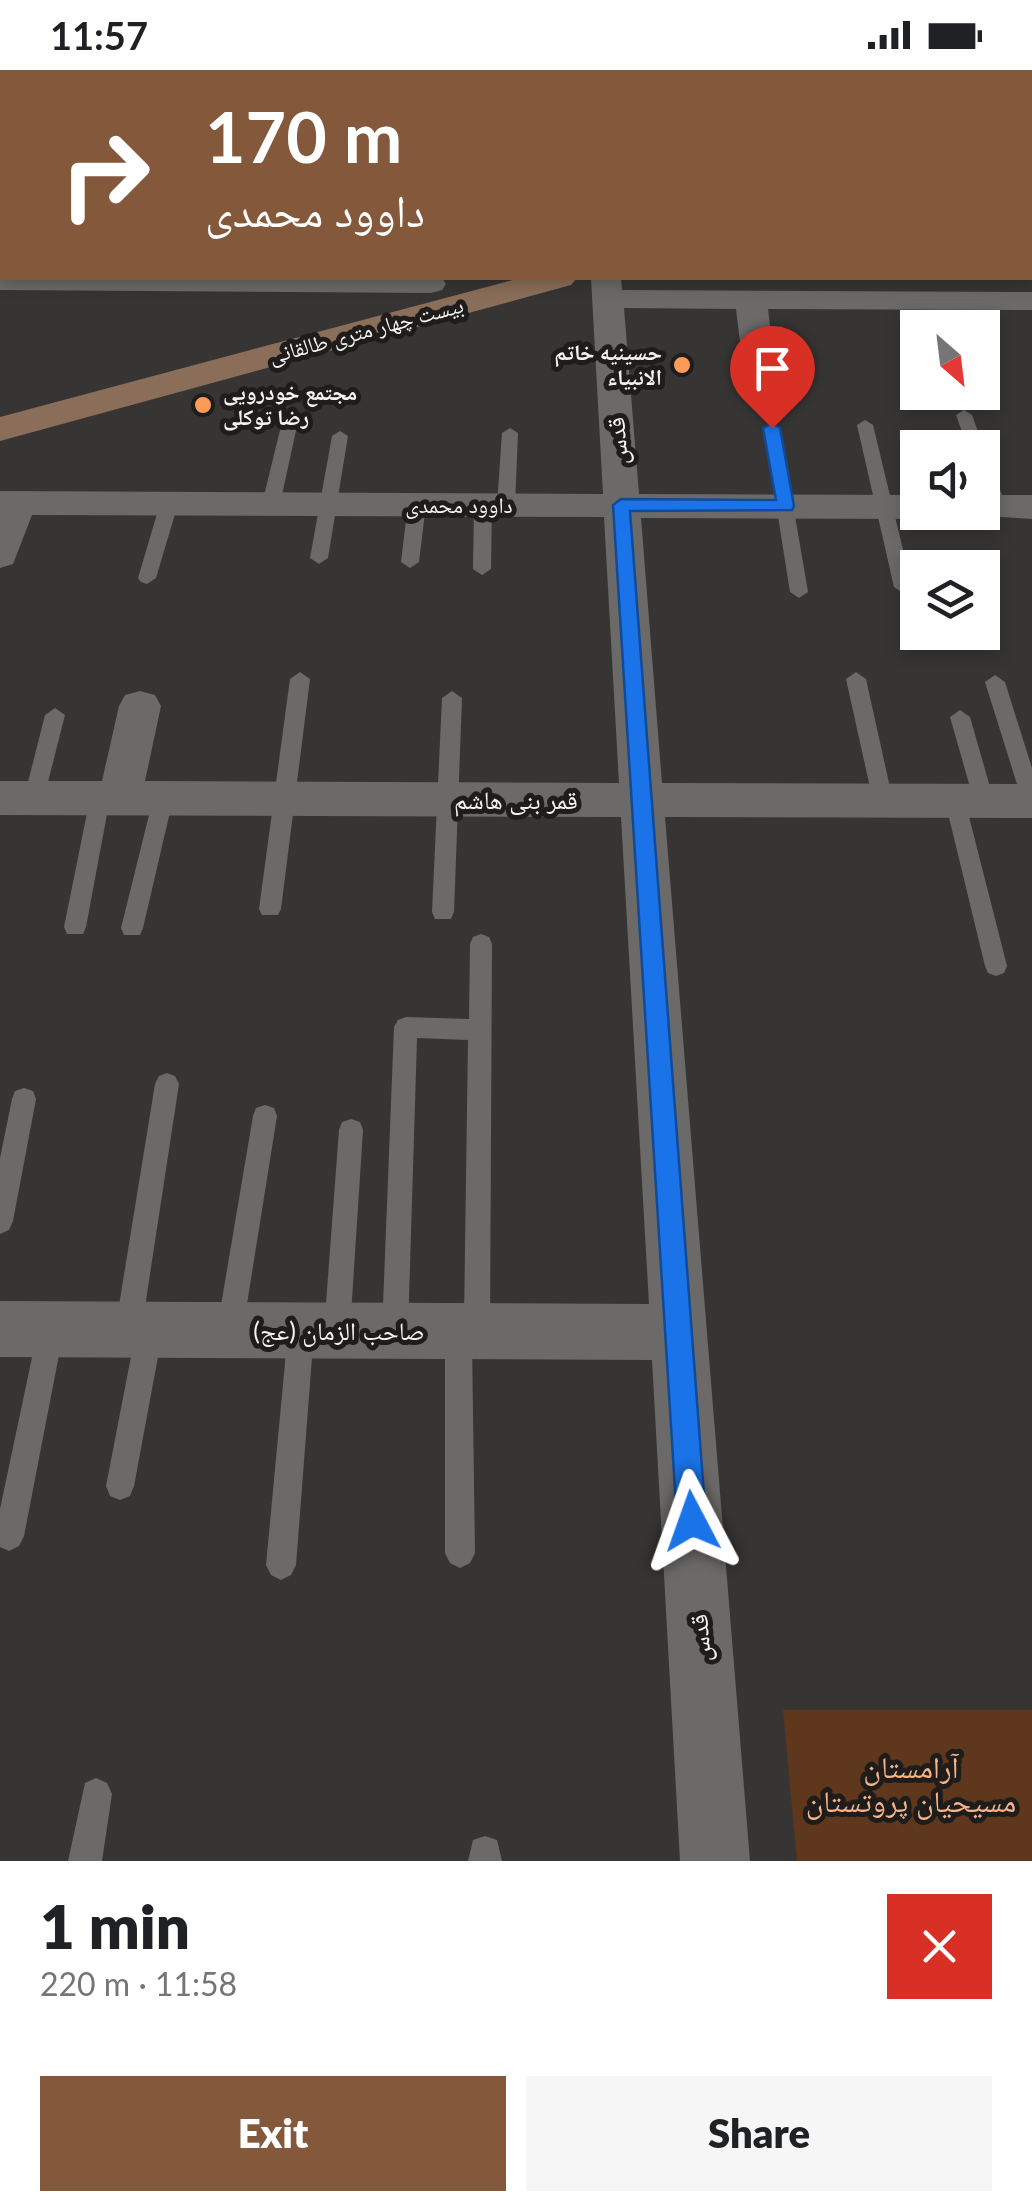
<!DOCTYPE html>
<meta charset="utf-8">
<style>
:root{--surface:#fff;--page:#f6f6f6;--text:#202124;--muted:#757577;--accent:#84583b}
body{margin:0;font-family:Lato,"Noto Naskh Arabic",sans-serif;background:var(--page);color:var(--text);height:100vh;display:flex;flex-direction:column;font-size:38px;white-space:nowrap}
*{box-sizing:border-box;margin:0}
p{font-size:32px;color:var(--muted)}
.icon{flex:none;width:55px;height:55px;fill:none;stroke:currentColor;stroke-width:2;stroke-linecap:round;stroke-linejoin:round}
.map{position:relative;height:1791px;overflow:hidden}
.sheet{display:flex;flex-direction:column;background:var(--surface);flex:1}
.sheet>*{flex:none}
.top-card{position:absolute;left:0px;top:0px;width:1032px;height:210px;box-shadow:0 5px 15px #0003;background:#84583b;color:#fff;overflow:hidden}
.needle{width:65px;rotate:152deg}
.buttons{position:absolute;left:900px;top:240px;display:grid;gap:20px}
.buttons a{display:grid;place-items:center;width:100px;height:100px;border-radius:0px;background:var(--surface);box-shadow:0 5px 15px #0003;font-size:50px}
.pin{position:absolute;display:grid;place-items:center;width:85px;height:85px;color:#fff;margin:-102px -42px;border-radius:50% 50% 50% 0;rotate:-45deg;box-shadow:0 0 10px #0007}
.pin .icon{rotate:45deg}
.me{position:absolute;width:110px;margin:-55px;rotate:356deg;stroke-linejoin:round;filter:drop-shadow(0 0 8px #0008)}
.turn{display:flex;align-items:center;gap:35px;height:210px;padding:0 40px;font-size:45px}
.turn .icon{width:130px;height:130px;stroke-width:2.5}
.turn b{display:block;font-size:70px;line-height:85px}
.round{display:grid;place-items:center;flex:none;width:105px;height:105px;border-radius:0px;background:var(--page)}
.head{display:flex;align-items:center;justify-content:space-between;height:170px;padding:0 40px}
h1{font-size:60px;font-weight:800;line-height:75px}
.cta{display:flex;gap:20px;margin-top:auto;padding:20px 40px}
.cta a{flex:1;height:115px;border-radius:0px;background:var(--accent);color:#fff;font-size:40px;font-weight:800;line-height:115px;text-align:center}
.cta a+a{background:var(--page);color:var(--text)}
.status{display:flex;justify-content:space-between;align-items:center;height:70px;padding:0 50px;background:var(--surface);direction:ltr}
.status svg{height:28px;fill:currentColor}
.map>svg:first-child{display:block}
</style>
<div class="status"><b>11:57</b><svg viewBox="0 0 49 12"><path d="M0 12V9h3v3zM5 12V6h3v6zM10 12V3h3v9zM15 12V0h3v12zM26 1h20v11H26zM47 4h2v5h-2z"/></svg></div>
<div class="map">
<svg width="1032" height="1791" viewBox="0 0 1032 1791">
<rect width="100%" height="100%" fill="#373534"/>
<path fill="#5e371c" d="M 783,1640 L 1032,1640 L 1032,1791 L 797,1791 Z"/>
<g fill="none" stroke-linecap="round" stroke-linejoin="round">
<g fill="#6c6a68" fill-rule="evenodd">
<path d="M 964,340 L 972,345 L 984,378 L 982,381 L 982,378 L 968,378 L 956,345 Z"/>
<path d="M 865,350 L 873,355 L 912,517 L 903,523 L 894,517 L 857,355 Z"/>
<path d="M 289,351 L 297,356 L 280,434 L 271,440 L 262,434 L 281,356 Z"/>
<path d="M 772,353 L 780,358 L 808,522 L 799,528 L 790,522 L 764,358 Z"/>
<path d="M 510,358 L 518,363 L 515,435 L 506,441 L 497,435 L 502,363 Z"/>
<path d="M 340,361 L 348,366 L 328,488 L 319,494 L 310,488 L 332,366 Z"/>
<path d="M 982,390 L 990,395 L 1007,437 L 1004,441 L 992,441 C 983,424 982,409 982,390 Z"/>
<path d="M 169,428 L 178,434 L 156,508 L 147,514 L 141,512 L 138,508 L 160,434 Z"/>
<path d="M 417,428 L 426,434 L 419,492 L 410,498 L 401,492 L 408,434 Z"/>
<path d="M 483,429 L 492,435 L 491,499 L 482,505 L 473,499 L 474,435 Z"/>
<path d="M 300,602 L 310,609 L 281,839 L 278,845 L 262,845 L 259,839 L 290,609 Z"/>
<path d="M 856,602 L 866,609 L 893,731 L 883,739 L 873,731 L 846,609 Z"/>
<path d="M 995,605 L 1005,612 L 1032,698 L 1032,738 L 1022,730 L 985,612 Z"/>
<path d="M 452,621 L 462,628 L 454,842 L 451,849 L 435,849 L 432,842 L 442,628 Z"/>
<path d="M 55,638 L 65,645 L 44,728 L 34,736 L 24,728 L 45,645 Z"/>
<path d="M 960,640 L 970,647 L 994,731 L 984,739 L 974,731 L 950,647 Z"/>
<path d="M 100,720 L 110,728 L 86,857 L 83,864 L 67,864 L 64,857 L 90,728 Z"/>
<path d="M 163,721 L 173,729 L 143,858 L 140,865 L 124,865 L 121,858 L 153,729 Z"/>
<path d="M 955,723 L 965,731 L 1007,896 L 1004,903 L 996,906 L 988,903 L 985,896 L 945,731 Z"/>
<path d="M 481,864 L 489,867 L 492,874 L 490,1261 L 486,1270 L 477,1274 L 472,1272 L 475,1483 L 470,1493 L 460,1498 L 450,1493 L 445,1483 L 445,1261 L 449,1252 L 458,1248 L 464,1250 L 468,970 L 417,968 L 408,1261 L 404,1270 L 395,1274 L 386,1270 L 382,1261 L 394,957 L 398,950 L 406,947 L 469,949 L 470,874 L 473,867 Z"/>
<path d="M 167,1003 L 175,1006 L 179,1014 L 143,1250 L 150,1247 L 159,1251 L 163,1260 L 134,1416 L 130,1426 L 120,1430 L 110,1426 L 106,1416 L 134,1271 L 128,1273 L 119,1269 L 115,1260 L 155,1014 L 159,1006 Z"/>
<path d="M 24,1018 L 33,1021 L 36,1029 L 13,1151 L 9,1160 L 0,1164 L 0,1088 L 12,1029 L 15,1021 Z"/>
<path d="M 265,1035 L 274,1038 L 277,1046 L 243,1259 L 239,1268 L 230,1272 L 221,1268 L 217,1259 L 253,1046 L 256,1038 Z"/>
<path d="M 351,1049 L 360,1052 L 363,1060 L 350,1260 L 346,1269 L 337,1273 L 328,1269 L 324,1260 L 339,1060 L 342,1052 Z"/>
<path d="M 51,1246 L 60,1250 L 64,1259 L 24,1466 L 19,1476 L 9,1481 L 0,1477 L 0,1439 L 38,1259 L 42,1250 Z"/>
<path d="M 301,1248 L 310,1252 L 314,1261 L 296,1495 L 291,1505 L 281,1510 L 271,1505 L 266,1495 L 288,1261 L 292,1252 Z"/>
<path d="M 96,1708 L 107,1713 L 112,1724 L 102,1791 L 68,1791 L 85,1713 Z"/>
<path d="M 485,1766 L 497,1770 L 502,1791 L 468,1791 L 473,1770 Z"/>
</g>
<g fill="#6c6a68" fill-rule="evenodd">
<path d="M 607,0 L 633,0 L 633,2 L 608,2 Z"/>
<rect x="0" y="67" width="2" height="16"/>
<path d="M 0,202 L 2,208 L 442,208 L 446,214 L 442,220 L 431,223 L 0,220 Z"/>
<path d="M 591,208 L 621,208 L 622,220 L 1032,222 L 1032,240 L 768,239 L 775,296 L 771,303 L 747,303 L 743,296 L 736,239 L 624,238 L 639,424 L 918,425 L 918,442 L 933,442 L 918,449 L 641,448 L 662,713 L 1032,714 L 1032,748 L 665,747 L 750,1791 L 680,1791 L 652,1290 L 0,1287 L 0,1231 L 649,1234 L 621,747 L 0,745 L 0,711 L 102,711 L 119,636 L 125,625 L 140,621 L 155,625 L 161,636 L 145,711 L 619,713 L 604,447 L 32,445 L 13,494 L 0,498 L 0,421 L 603,424 Z"/>
<path d="M 982,425 L 1032,425 L 1032,449 L 969,445 L 967,442 L 982,442 Z"/>
</g>
<g fill="#8a6e59" fill-rule="evenodd">
<rect x="1030" y="64" width="2" height="18"/>
<path d="M 520,208 L 577,208 L 571,215 L 0,371 L 0,347 Z"/>
</g>
</g>
<path fill="#1a73e8" stroke="#114b97" stroke-width="2.5" d="M 772,353 L 780,358 L 794,436 L 792,440 L 630,441 L 706,1451 L 702,1461 L 692,1465 L 681,1461 L 677,1451 L 613,435 L 621,429 L 776,430 L 763,358 Z"/>
<g fill="#fe9c57" stroke="#1e1d1c" stroke-width="4">
<circle cx="682" cy="295" r="10"/>
<circle cx="203" cy="335" r="10"/>
</g>
<g text-anchor="middle" stroke-width="10" stroke-linejoin="round" paint-order="stroke">
<g font-size="22" fill="#f5f3f2" stroke="#1e1d1c">
<text transform="translate(366 260) rotate(-15)" y="8">بیست چهار متری طالقانی</text>
<text x="459" y="443">داوود محمدی</text>
</g>
<g font-size="22" font-weight="bold" fill="#f5f3f2" stroke="#1e1d1c" text-anchor="end">
<text x="662" y="290">حسینیه خاتم<tspan x="662" dy="25">الانبیاء</tspan></text>
<text x="223" y="330" text-anchor="start">مجتمع خودرویی<tspan x="223" dy="25">رضا توکلی</tspan></text>
</g>
<g font-size="25" fill="#f5f3f2" stroke="#1e1d1c">
<text transform="translate(617 371) rotate(-94)" y="9">قدس</text>
<text x="516" y="739">قمر بنی هاشم</text>
<text x="339" y="1270">صاحب الزمان (عج)</text>
<text transform="translate(700 1568) rotate(-94)" y="9">قدس</text>
</g>
<g font-size="30" fill="#f8b386" stroke="#1e1d1c">
<text x="911" y="1708">آرامستان<tspan x="911" dy="34">مسیحیان پروتستان</tspan></text>
</g>
</g>
</svg>
<div class="buttons">
<a><svg class="needle" viewBox="-14 -14 28 28"><path d="M0-13l5 13h-10z" fill="#e53935"/><path d="M0 13l5-13h-10z" fill="#757577"/></svg></a>
<a><svg class="icon" aria-label="sound" viewBox="0 0 24 24"><path d="M4 9h4l5-4v14l-5-4H4zM17 9q2 3 0 6"/></svg></a>
<a><svg class="icon" aria-label="layers" viewBox="0 0 24 24"><path d="M12 4l9 5-9 5-9-5zM3 14l9 5 9-5"/></svg></a>
</div>
<div class="pin" style="left:772px;top:358px;background:#d93025"><svg class="icon" aria-label="arrive" viewBox="0 0 24 24"><path d="M6 21V4h12l-3 4 3 4H6"/></svg></div>
<svg class="me" style="left:692px;top:1451px" viewBox="-20 -20 40 40"><path d="M0-17L14 15 0 8-14 15z" fill="#1a73e8" stroke="#fff" stroke-width="4"/></svg>
<div class="top-card">
<div class="turn"><svg class="icon" aria-label="right" viewBox="0 0 24 24"><path d="M7 20v-9h11M14 6l5 5-5 5"/></svg><div><b>170 m</b>داوود محمدی</div></div>
</div>
</div>
<section class="sheet">
<div class="head"><div><h1>1 min</h1><p>220 m · 11:58</p></div><a class="round" style="background:#d93025;color:#fff"><svg class="icon" aria-label="close" viewBox="0 0 24 24"><path d="M6 6l12 12M18 6L6 18"/></svg></a></div>
<div class="cta"><a>Exit</a><a>Share</a></div>
</section>
